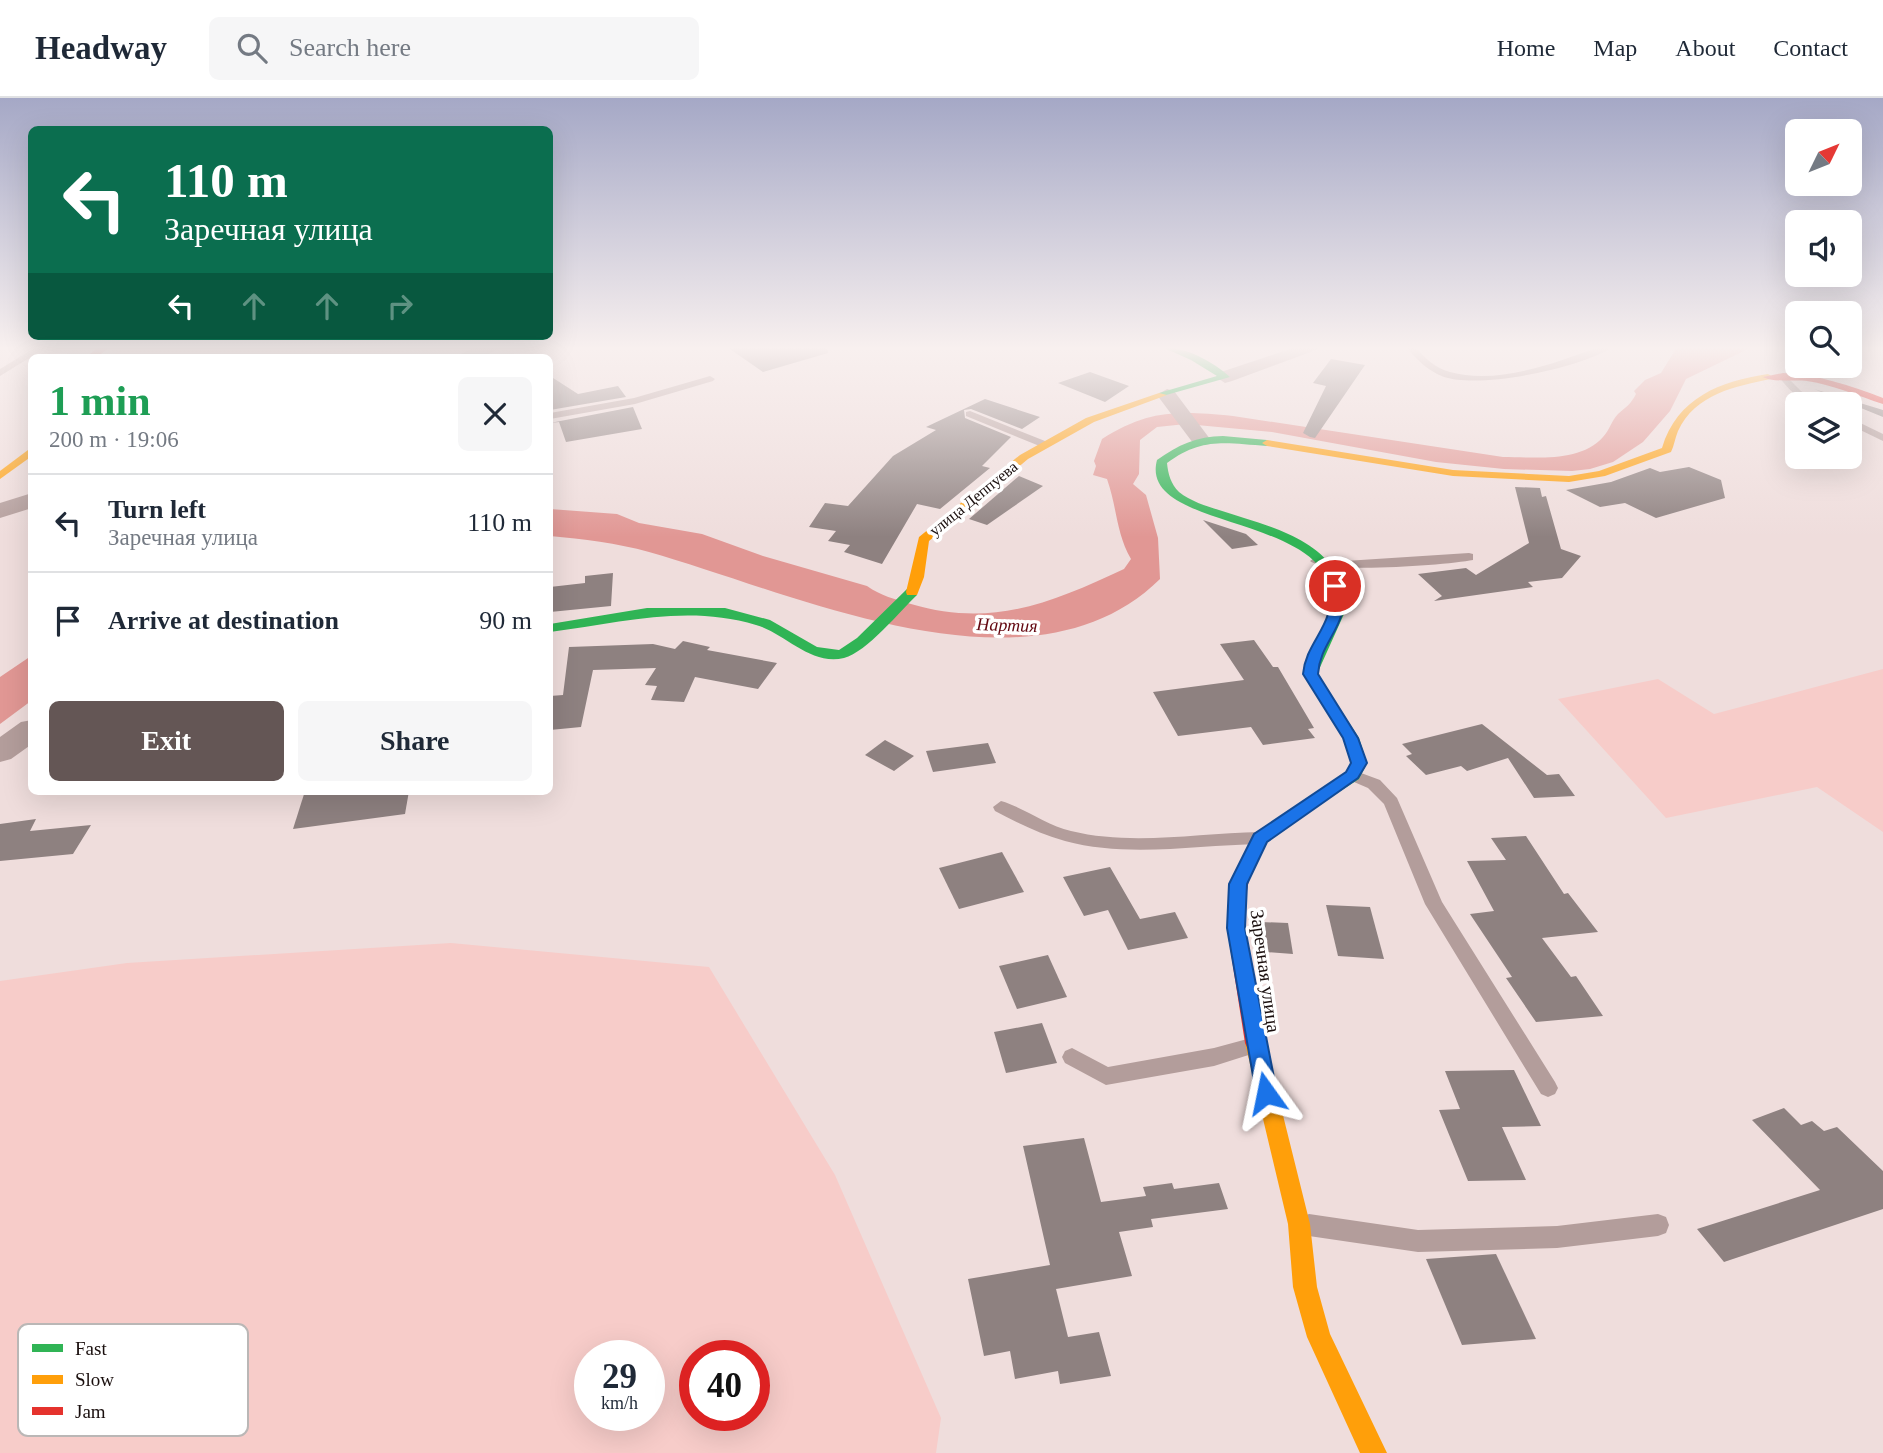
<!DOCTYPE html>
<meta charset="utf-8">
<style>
:root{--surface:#fff;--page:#f6f6f7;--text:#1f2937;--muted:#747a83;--line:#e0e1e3;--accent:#645655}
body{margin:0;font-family:Georgia,serif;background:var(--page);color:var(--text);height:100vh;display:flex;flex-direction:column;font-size:26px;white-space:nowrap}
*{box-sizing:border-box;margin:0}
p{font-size:23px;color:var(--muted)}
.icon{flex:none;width:38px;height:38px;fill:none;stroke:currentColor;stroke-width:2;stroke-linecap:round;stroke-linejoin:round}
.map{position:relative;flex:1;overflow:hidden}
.details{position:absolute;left:28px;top:256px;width:525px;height:441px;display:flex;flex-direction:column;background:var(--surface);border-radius:10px;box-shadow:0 7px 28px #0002}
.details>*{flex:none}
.banner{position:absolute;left:28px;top:28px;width:525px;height:214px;border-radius:10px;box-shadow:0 7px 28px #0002;background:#0b6e4f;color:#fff;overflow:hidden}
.needle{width:46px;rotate:47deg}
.buttons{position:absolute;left:1785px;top:21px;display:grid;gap:14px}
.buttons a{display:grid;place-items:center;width:77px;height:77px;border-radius:10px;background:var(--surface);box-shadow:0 7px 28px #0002;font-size:35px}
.speed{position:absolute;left:574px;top:1242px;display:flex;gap:14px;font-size:35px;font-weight:700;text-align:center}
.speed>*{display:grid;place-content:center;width:91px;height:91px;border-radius:50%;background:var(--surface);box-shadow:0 7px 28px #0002;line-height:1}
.speed small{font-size:18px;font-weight:400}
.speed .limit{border:10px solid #d22;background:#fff;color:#111}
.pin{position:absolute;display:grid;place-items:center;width:60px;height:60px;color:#fff;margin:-30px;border:4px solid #fff;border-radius:50%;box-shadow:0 2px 7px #0007}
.me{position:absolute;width:77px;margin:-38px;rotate:348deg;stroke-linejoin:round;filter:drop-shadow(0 0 5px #0008)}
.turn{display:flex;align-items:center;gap:24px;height:147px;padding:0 21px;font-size:32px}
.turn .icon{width:91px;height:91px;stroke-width:2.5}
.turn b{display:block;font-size:49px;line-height:60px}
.lanes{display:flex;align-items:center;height:66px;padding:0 21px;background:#0003;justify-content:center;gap:35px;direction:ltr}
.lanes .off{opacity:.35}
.round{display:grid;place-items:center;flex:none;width:74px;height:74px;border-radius:10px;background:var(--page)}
.head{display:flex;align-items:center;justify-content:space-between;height:119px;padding:0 21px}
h1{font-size:42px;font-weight:700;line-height:52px;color:#1e9e55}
.button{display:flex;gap:14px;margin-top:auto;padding:14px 21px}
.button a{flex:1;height:80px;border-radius:10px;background:var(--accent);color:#fff;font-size:28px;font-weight:700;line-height:80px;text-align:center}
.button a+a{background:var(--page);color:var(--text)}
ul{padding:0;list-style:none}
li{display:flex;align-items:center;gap:21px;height:98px;padding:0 21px;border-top:2px solid var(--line)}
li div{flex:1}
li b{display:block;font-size:26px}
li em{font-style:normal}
header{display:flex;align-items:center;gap:42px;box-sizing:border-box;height:98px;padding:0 35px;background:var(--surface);border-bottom:2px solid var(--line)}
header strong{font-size:33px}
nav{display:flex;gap:38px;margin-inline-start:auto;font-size:24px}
.search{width:490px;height:63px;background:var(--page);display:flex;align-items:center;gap:18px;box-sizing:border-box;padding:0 24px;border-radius:10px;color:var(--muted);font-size:26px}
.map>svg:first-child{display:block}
</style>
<header>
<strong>Headway</strong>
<div class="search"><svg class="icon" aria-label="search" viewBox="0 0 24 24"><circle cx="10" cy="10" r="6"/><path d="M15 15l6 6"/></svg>Search here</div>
<nav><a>Home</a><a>Map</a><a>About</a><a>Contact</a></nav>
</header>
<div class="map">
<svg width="1883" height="1355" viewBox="0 0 1883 1355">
<rect width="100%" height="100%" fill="#efdddc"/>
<g fill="#f7ccc9" fill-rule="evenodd">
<path d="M 125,249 L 398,249 L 413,259 L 111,259 Z"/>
<path d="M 1883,571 L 1883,734 L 1817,689 L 1666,720 L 1558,601 L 1658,581 L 1714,616 Z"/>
<path d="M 451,845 L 709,869 L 835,1077 L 941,1320 L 936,1355 L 0,1355 L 0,883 L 127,865 ZM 590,1258 L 649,1258 L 649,1318 L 590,1318 ZM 695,1258 L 754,1258 L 754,1318 L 695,1318 Z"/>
</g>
<g fill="#e19794">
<path d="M 1677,249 L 1763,249 L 1750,250 L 1686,281 L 1670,313 L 1643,344 L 1613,364 L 1590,371 L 1572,373 L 1504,371 L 1436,364 L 1272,334 L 1186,326 L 1157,329 L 1140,342 L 1139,376 L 1133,386 L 1146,397 L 1158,440 L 1160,481 C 1031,608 795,495 649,454 C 617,445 583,441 550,438 L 550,411 L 617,416 L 639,425 L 702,436 L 763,458 L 867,488 C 881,498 895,501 911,506 C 992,530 1051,505 1124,471 L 1131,461 C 1116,435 1117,409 1107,381 L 1093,377 L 1096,368 L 1094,363 L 1102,341 C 1150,311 1178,313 1233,318 L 1503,359 C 1534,359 1580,365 1603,339 C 1609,333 1612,322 1618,316 C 1626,309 1631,306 1636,296 L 1634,293 L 1645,282 L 1661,275 Z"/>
<path d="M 31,558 L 31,603 L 0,626 L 0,579 Z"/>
</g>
<g fill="#8e8180">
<path d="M 727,249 L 827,249 L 828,255 L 763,274 Z"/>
<path d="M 1331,261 L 1365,267 L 1315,340 L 1310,339 L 1303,335 L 1326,288 L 1313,285 Z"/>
<path d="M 1090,274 L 1129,288 L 1105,304 L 1058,285 Z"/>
<path d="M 550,278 L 578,296 L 618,288 L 626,299 L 550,312 Z"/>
<path d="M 1814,291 L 1883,312 L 1883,319 L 1856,308 Z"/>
<path d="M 985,301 L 1040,319 L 1022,331 L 971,311 L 964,312 L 965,320 L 1011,339 L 982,368 L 990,370 L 940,411 L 917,406 L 882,466 L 844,454 L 850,447 L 828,443 L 836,433 L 809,429 L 825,405 L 848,408 L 893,358 L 936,332 L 926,329 Z"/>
<path d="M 633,309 L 642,331 L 566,344 L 559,324 L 550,325 Z"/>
<path d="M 1689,369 L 1721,382 L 1725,400 L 1656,420 L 1625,405 L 1600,409 L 1566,392 L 1611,384 L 1650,370 L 1660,374 Z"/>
<path d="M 1019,378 L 1043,388 L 987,427 L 969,421 Z"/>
<path d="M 1515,389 L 1540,390 L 1542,399 L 1546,398 L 1561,451 L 1581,458 L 1562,480 L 1528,484 L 1533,489 L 1434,503 L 1442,498 L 1418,476 L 1466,470 L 1476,477 L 1529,445 Z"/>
<path d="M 1203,422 L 1246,436 L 1258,447 L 1232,451 Z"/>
<path d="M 613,475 L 611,508 L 550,514 L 550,489 L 585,485 L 585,478 Z"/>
<path d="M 1254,542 L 1273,569 L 1278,569 L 1314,630 L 1308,631 L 1315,640 L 1263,647 L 1251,629 L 1178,638 L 1153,594 L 1244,582 L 1220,546 Z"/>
<path d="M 683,543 L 710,549 L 707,552 L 777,565 L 758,591 L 695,579 L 684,604 L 651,602 L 657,588 L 645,587 L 656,570 L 593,572 L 581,629 L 550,632 L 550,598 L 563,597 L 569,549 L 653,546 L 675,551 Z"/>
<path d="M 1482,626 L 1547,677 L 1559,676 L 1575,698 L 1534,700 L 1508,660 L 1467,673 L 1461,668 L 1426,677 L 1406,658 L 1412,656 L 1402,646 Z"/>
<path d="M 885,642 L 914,658 L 894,673 L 865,657 Z"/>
<path d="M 988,645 L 996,665 L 933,674 L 926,653 Z"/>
<path d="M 305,693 L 409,693 L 405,716 L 293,731 Z"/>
<path d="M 36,721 L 30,733 L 91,727 L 73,756 L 0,763 L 0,726 Z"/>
<path d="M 1526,738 L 1564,796 L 1568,795 L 1598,834 L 1542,840 L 1571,879 L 1576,878 L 1603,918 L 1536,924 L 1506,880 L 1512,879 L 1470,816 L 1494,813 L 1467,763 L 1506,762 L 1491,740 Z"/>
<path d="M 1002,754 L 1024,794 L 959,811 L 939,770 Z"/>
<path d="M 1110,769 L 1140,821 L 1175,814 L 1188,840 L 1128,852 L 1108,812 L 1084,818 L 1063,779 Z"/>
<path d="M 1326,807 L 1370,809 L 1384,861 L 1338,858 Z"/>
<path d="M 1261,824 L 1288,825 L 1293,856 L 1265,854 Z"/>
<path d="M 1048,857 L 1067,899 L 1017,911 L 999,868 Z"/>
<path d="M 1042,925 L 1057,965 L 1006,975 L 994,934 Z"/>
<path d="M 1514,972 L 1541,1028 L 1502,1029 L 1526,1082 L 1468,1083 L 1439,1012 L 1460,1011 L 1445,973 Z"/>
<path d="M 1784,1010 L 1801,1027 L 1812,1023 L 1824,1033 L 1837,1029 L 1883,1073 L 1883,1111 L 1724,1164 L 1697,1131 L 1820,1092 L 1752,1022 Z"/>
<path d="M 1084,1040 L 1101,1104 L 1146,1098 L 1143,1089 L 1172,1085 L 1174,1091 L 1219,1085 L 1228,1111 L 1151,1121 L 1153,1129 L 1119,1134 L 1132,1178 L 1056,1191 L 1068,1239 L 1099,1234 L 1111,1278 L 1060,1286 L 1058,1273 L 1015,1281 L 1010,1253 L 984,1258 L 968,1181 L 1050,1167 L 1023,1048 Z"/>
<path d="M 1496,1156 L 1536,1241 L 1462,1247 L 1426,1161 Z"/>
</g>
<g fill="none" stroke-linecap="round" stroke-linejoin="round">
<g fill="#b39d9b" fill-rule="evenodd">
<path d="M 36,249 L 47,249 L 0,278 L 0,271 Z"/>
<path d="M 1406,249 L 1415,249 C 1425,260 1435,270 1450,274 C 1498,287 1555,265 1599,249 L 1613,249 C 1580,270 1482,291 1444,279 C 1428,273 1417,262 1406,249 Z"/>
<path d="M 1784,276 L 1801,293 L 1822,306 C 1802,306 1791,294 1779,279 Z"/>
<path d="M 710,278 L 715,281 L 713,283 L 635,306 L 550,321 L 550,315 L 634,300 Z"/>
<path d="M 970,313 L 1050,345 L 1051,347 L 1042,349 L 966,318 L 966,314 Z"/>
<path d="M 1850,320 L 1883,336 L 1883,343 L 1850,327 Z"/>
<path d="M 1469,455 L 1473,456 L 1473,462 C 1448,467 1327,476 1310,463 L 1316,459 L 1345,463 Z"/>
<path d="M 1353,672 L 1380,682 L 1397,700 L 1442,804 L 1555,984 L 1558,990 L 1555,996 L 1548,999 L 1541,996 L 1425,806 L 1384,706 L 1368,690 L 1347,681 L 1345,677 Z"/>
<path d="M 1001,703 C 1025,710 1046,727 1071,733 C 1132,748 1198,735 1260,734 L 1266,736 L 1268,740 L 1266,744 L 1260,746 C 1196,747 1128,760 1065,743 C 1040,736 1018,725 995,713 L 993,709 Z"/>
<path d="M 1251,940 L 1258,942 L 1261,948 L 1258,954 L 1214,968 L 1106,987 L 1065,965 L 1062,959 L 1065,953 L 1072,950 L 1108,969 L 1214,950 Z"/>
<path d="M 1309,1116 L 1418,1132 L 1557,1128 L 1658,1116 L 1666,1119 L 1669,1127 L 1666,1135 L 1658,1138 L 1557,1150 L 1418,1154 L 1309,1138 L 1301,1135 L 1298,1127 L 1301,1119 Z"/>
</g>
<g fill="#b39d9b" fill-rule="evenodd">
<path d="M 475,249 L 503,249 L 482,259 L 455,259 Z"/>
<path d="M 1296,249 L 1324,249 L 1232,283 L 1225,285 L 1216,279 L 1218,275 Z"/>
<path d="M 1167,291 L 1174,293 L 1210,341 L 1207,345 L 1193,345 L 1157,297 Z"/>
<path d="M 32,395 L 32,410 L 0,420 L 0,405 Z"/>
<path d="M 32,622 L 32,646 L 11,661 L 0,664 L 0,639 L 21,624 Z"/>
</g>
<g fill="#30b455" fill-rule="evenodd">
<path d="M 1162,249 C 1186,249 1212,263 1230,279 L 1159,299 L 1159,295 L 1217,278 L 1191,262 Z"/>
<path d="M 1223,338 L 1267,342 L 1272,345 L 1267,348 C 1225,345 1202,339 1167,365 C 1168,376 1171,386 1179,394 C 1190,403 1206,408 1219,412 C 1257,425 1308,435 1333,470 C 1343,484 1347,499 1344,516 L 1317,576 L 1359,640 L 1367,665 L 1359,681 L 1291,725 L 1285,723 L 1283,719 L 1285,715 L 1347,674 L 1351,665 L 1343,640 L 1303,576 L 1331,516 C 1350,412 1137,437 1157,362 C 1178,347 1197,338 1223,338 Z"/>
<path d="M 912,490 L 917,491 L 917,497 C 900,513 867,554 844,560 C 810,568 785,535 756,527 C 687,506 619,525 550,534 L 550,526 L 647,510 L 725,510 L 770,522 L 817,549 L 839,552 L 857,540 L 907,491 Z"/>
</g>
<g fill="#ff9f0a" fill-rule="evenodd">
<path d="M 1768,276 L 1773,279 L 1771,281 C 1736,288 1695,296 1678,333 C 1675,340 1674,348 1671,354 L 1605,378 L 1569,384 L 1453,378 L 1267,348 L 1262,345 L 1267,342 L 1453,372 L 1569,378 L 1599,373 L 1662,350 C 1677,300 1720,283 1768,276 Z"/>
<path d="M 1159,295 L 1167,297 L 1094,324 L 1028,361 L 929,443 L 924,479 L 917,497 L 907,497 L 906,494 L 919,439 L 1020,357 L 1086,320 Z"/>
<path d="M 32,349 L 32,358 L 0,381 L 0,373 Z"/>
<path d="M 1255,937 L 1262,939 L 1265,945 L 1310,1126 L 1317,1189 L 1330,1236 L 1387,1355 L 1360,1355 L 1307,1239 L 1293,1189 L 1288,1126 L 1245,945 L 1248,939 Z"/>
</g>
<g fill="#e5322d" fill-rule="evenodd">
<path d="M 99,249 L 110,249 L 97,259 L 86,259 Z"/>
<path d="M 1783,275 C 1818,277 1850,287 1883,300 L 1883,306 C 1858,298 1834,287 1807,283 C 1795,281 1773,285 1763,279 Z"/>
<path d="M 1291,713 L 1297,715 L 1299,719 L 1297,723 C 1288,729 1273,736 1266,745 C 1226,799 1254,884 1265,945 L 1262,951 L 1255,953 L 1248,951 L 1245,945 L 1227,830 L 1229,786 L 1254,736 Z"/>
</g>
</g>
<linearGradient id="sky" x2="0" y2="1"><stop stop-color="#a5a8c6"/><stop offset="0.57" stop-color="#f8f0ef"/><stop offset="1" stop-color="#f8f0ef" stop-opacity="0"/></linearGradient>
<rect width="1883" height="439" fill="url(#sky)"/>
<path fill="#1a73e8" stroke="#114b97" stroke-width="2" d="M 1335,484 L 1342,488 C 1351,527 1320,542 1318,576 L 1358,640 L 1367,665 L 1358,680 L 1267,744 L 1247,786 L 1245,830 L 1277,995 L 1274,1002 L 1266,1004 L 1259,1002 L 1256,995 L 1227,830 L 1229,786 L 1254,736 L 1346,674 L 1351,665 L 1343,640 L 1303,576 C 1306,542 1337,527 1329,488 Z"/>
<g text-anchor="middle" stroke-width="7" stroke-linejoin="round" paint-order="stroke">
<g font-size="16" fill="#190e0d" stroke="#fff">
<text transform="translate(973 400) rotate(-39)" y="6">улица Деппуева</text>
</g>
<g font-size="18" font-style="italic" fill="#630710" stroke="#fff">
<text transform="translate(1007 527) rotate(2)" y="6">Нартия</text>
</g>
<g font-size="19" fill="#190e0d" stroke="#fff">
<text transform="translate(1266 873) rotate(82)" y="7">Заречная улица</text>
</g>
</g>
<rect x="18" y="1226" width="230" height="112" rx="10" fill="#fff" stroke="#bab7b6" stroke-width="2"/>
<rect x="32" y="1246" width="31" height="8" fill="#30b455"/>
<rect x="32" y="1277" width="31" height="9" fill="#ff9f0a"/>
<rect x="32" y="1309" width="31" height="8" fill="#e5322d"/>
<g font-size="19" fill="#190e0d">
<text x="75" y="1257">Fast</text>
<text x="75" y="1288">Slow</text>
<text x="75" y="1320">Jam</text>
</g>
</svg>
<div class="buttons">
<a><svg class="needle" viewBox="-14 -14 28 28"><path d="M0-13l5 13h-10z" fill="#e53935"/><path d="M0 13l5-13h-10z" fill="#747a83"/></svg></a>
<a><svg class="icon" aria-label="sound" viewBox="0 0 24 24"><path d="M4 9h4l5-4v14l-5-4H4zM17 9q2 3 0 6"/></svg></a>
<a><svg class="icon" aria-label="search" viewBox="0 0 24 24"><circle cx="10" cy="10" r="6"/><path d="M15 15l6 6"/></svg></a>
<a><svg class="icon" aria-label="layers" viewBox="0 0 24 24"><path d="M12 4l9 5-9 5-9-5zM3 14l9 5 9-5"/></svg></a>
</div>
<div class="speed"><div>29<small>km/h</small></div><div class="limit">40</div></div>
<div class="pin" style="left:1335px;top:488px;background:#d93025"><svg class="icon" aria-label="arrive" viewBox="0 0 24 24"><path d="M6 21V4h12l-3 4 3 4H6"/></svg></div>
<svg class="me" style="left:1266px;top:995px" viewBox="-20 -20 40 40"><path d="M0-17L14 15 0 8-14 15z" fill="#1a73e8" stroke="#fff" stroke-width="4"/></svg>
<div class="banner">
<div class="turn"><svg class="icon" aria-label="left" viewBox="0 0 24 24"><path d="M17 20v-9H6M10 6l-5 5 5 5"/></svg><div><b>110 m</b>Заречная улица</div></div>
<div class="lanes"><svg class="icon" aria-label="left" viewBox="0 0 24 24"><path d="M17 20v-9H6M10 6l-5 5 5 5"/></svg><svg class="icon off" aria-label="ahead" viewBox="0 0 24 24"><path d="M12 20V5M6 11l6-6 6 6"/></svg><svg class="icon off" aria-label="ahead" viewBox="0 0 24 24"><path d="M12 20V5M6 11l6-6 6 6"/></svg><svg class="icon off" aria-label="right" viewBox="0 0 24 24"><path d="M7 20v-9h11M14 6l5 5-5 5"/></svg></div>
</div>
<section class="details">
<div class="head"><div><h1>1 min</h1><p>200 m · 19:06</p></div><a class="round"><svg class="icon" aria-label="close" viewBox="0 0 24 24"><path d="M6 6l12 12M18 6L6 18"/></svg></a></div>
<ul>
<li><svg class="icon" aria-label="left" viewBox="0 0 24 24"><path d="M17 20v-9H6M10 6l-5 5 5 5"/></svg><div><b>Turn left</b><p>Заречная улица</p></div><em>110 m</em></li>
<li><svg class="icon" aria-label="arrive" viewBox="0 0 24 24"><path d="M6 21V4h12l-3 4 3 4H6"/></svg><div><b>Arrive at destination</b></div><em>90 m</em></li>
</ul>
<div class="button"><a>Exit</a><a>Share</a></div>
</section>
</div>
